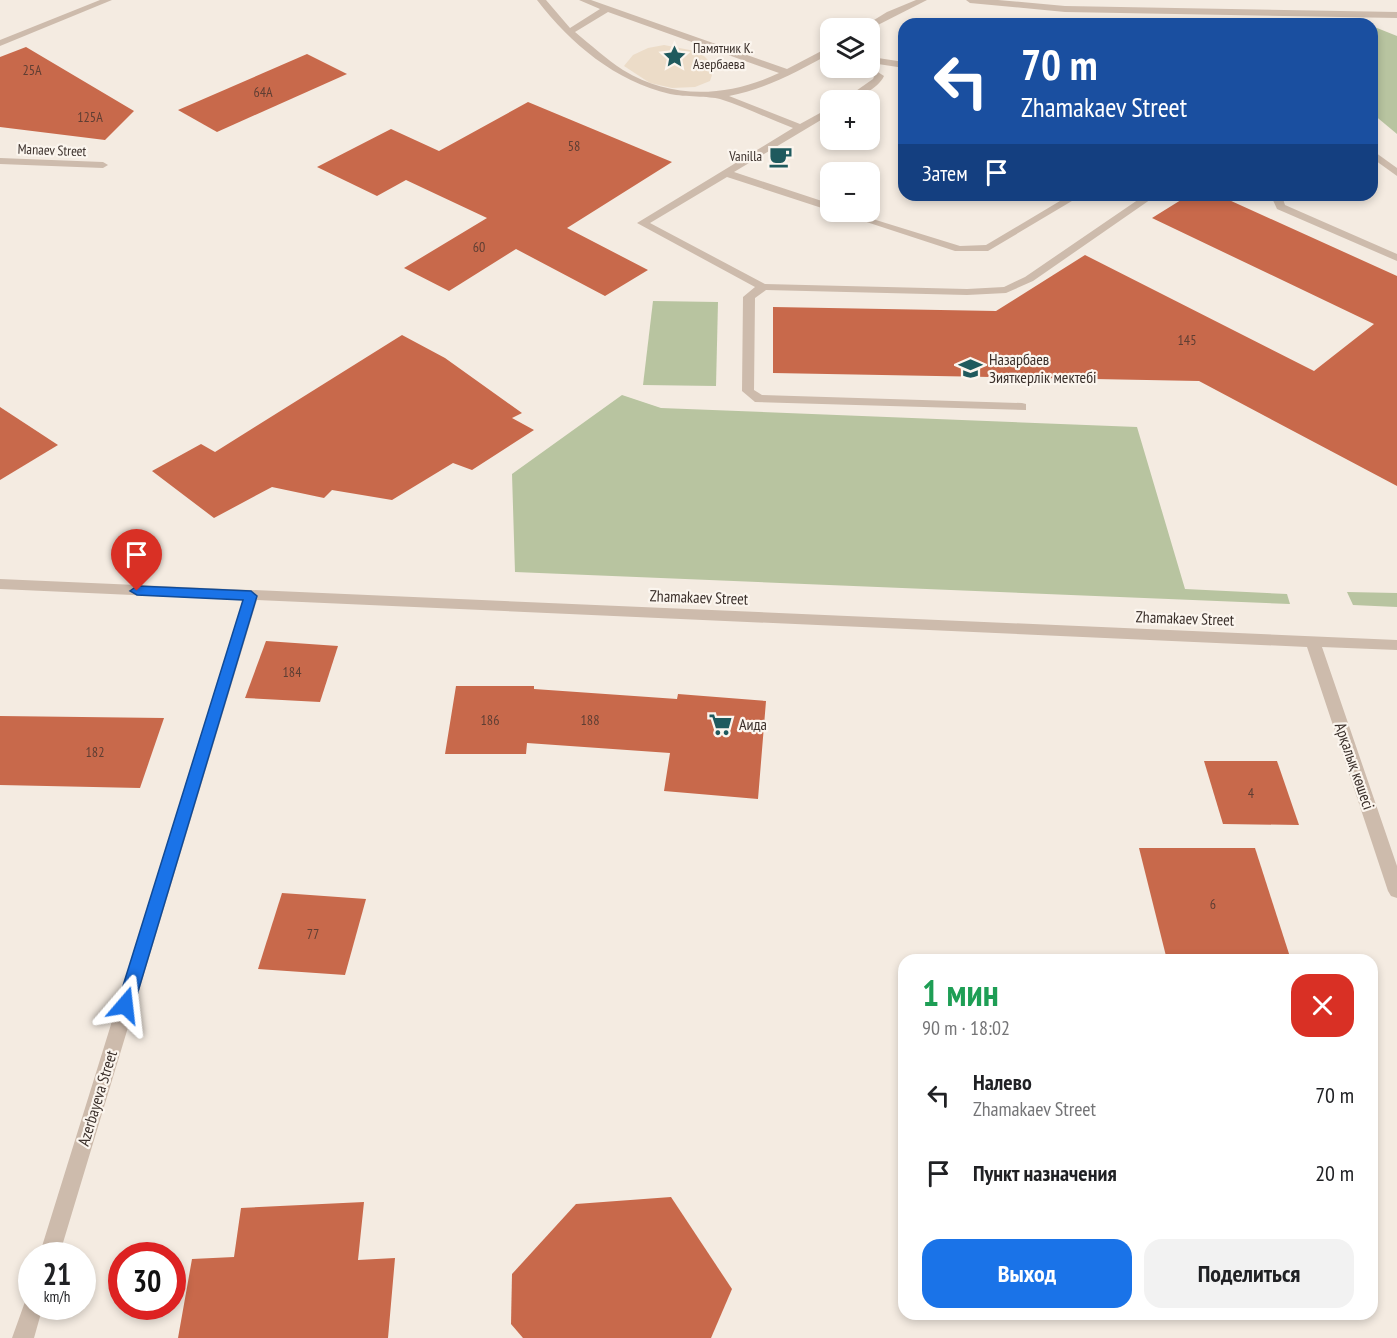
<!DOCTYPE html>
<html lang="ru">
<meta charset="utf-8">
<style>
:root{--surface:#fff;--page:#f2f2f2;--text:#202124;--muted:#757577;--accent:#1a73e8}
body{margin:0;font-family:"PT Sans Narrow",sans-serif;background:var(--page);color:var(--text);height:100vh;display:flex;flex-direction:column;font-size:22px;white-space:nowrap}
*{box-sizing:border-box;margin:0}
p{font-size:20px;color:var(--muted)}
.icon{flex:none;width:33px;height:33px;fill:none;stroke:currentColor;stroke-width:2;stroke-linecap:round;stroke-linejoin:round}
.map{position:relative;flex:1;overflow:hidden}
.drawer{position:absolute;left:898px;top:954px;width:480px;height:366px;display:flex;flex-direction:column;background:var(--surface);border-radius:18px;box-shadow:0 3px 9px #0003}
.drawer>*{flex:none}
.top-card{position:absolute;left:898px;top:18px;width:480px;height:183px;border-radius:18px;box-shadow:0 3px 9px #0003;background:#1a4fa0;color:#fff;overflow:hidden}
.fabs{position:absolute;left:820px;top:18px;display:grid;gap:12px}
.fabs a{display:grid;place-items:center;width:60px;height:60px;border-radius:12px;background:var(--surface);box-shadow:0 3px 9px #0003;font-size:30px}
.speed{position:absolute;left:18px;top:1242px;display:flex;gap:12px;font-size:30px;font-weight:700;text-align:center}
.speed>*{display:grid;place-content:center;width:78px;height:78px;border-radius:50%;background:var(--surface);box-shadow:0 3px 9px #0003;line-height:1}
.speed small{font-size:15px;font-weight:400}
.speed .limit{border:9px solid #d22;background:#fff;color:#111}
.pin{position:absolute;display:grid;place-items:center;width:51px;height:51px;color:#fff;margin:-62px -26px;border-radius:50% 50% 50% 0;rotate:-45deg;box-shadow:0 0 6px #0007}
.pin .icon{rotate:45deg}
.me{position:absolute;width:66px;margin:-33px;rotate:17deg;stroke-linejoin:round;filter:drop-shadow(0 0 4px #0008)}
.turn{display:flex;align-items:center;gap:21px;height:126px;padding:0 24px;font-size:27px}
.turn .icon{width:78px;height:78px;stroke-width:2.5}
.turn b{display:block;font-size:42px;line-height:51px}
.then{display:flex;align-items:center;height:57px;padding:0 24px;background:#0003;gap:12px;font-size:22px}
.round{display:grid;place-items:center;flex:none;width:63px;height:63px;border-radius:18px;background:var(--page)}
.overview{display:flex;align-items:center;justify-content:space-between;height:102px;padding:0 24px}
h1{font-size:36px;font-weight:800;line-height:45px;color:#1e9e55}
.action{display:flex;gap:12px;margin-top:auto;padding:12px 24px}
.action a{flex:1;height:69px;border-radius:18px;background:var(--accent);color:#fff;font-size:24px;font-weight:800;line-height:69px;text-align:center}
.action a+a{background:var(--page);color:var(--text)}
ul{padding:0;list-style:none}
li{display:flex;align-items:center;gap:18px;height:78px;padding:0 24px}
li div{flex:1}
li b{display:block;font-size:22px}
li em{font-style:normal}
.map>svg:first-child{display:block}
</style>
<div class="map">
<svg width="1397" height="1338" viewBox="0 0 1397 1338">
<rect width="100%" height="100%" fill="#f4ebe1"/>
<g fill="#b8c4a0">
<path d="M 1372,26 L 1397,36 L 1397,134 L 1373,114 Z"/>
<path d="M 653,301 L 718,302 L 716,386 L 643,385 Z"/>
<path d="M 622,395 L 661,408 L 1137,427 L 1185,589 L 1287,594 L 1290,604 L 515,572 L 512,474 Z"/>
<path d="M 1347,592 L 1397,593 L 1397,607 L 1353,605 Z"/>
</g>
<path fill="#ecdcc8" d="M 664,45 L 700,52 L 710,62 L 712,75 L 710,81 L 695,87 L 672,88 L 650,83 L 624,66 L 633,55 L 648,48 Z"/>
<g fill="#c8694b">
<path d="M 26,47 L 134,111 L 105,140 L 0,127 L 0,57 Z"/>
<path d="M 307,54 L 347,74 L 217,132 L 178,110 Z"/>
<path d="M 528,102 L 672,162 L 567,228 L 648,270 L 605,296 L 516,249 L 449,291 L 404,268 L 487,218 L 406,180 L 377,196 L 317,167 L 391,129 L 439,151 Z"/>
<path d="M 1189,195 L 1218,195 L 1397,276 L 1397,486 L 1199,381 L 773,373 L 773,307 L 996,311 L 1085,255 L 1314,371 L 1374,324 L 1152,218 Z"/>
<path d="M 402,335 L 445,358 L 522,413 L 512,418 L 534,430 L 472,470 L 453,463 L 392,500 L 332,490 L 324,498 L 272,487 L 214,518 L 152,471 L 201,444 L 215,452 Z"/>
<path d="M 0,407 L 58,445 L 0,480 Z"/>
<path d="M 266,641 L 338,646 L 320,702 L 245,698 Z"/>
<path d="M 456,686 L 534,686 L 534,689 L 677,699 L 678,694 L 766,701 L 758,799 L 664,791 L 670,753 L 527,743 L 526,754 L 445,754 Z"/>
<path d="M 0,716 L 164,718 L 140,788 L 0,785 Z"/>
<path d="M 1204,761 L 1277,761 L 1299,825 L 1223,824 Z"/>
<path d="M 1139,848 L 1255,848 L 1291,960 L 1167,960 Z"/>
<path d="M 282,893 L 366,899 L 345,975 L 258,969 Z"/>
<path d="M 671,1197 L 732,1289 L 711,1338 L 523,1338 L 511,1324 L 512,1274 L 576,1204 Z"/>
<path d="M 364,1202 L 358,1260 L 395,1258 L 388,1338 L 178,1338 L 192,1259 L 234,1257 L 241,1208 Z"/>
</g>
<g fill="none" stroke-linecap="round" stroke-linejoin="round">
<g fill="#cdbbac" fill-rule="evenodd">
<path d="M 100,0 L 112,0 L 0,46 L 0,40 Z"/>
<path d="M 537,0 L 546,0 L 570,28 L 600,9 L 579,0 L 591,0 L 787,69 L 831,46 L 831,53 C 799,71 766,89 729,96 L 800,124 L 831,107 L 831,114 L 734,172 L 831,204 L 831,211 L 727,177 L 650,223 L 765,284 L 967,289 L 1004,287 L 1025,277 L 1145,195 L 1157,195 L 1033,281 L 1006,293 L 967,295 L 766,290 L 755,298 L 754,390 L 762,395 L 1022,403 L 1026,404 L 1026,410 L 755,402 L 742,391 L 743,297 L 755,287 L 637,223 L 793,128 C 769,119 745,107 720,99 C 709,96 685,97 670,94 C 615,81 571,44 537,0 ZM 608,12 L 779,73 C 728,97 672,100 623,70 C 606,59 591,45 575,32 Z"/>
<path d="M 916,0 L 927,0 L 870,29 L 861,28 L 887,12 Z"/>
<path d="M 966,0 L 998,0 L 1065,6 L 1397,12 L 1397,18 L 1065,12 L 970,3 Z"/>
<path d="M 878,58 L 904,62 L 904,68 L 878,64 L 870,66 L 870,60 Z"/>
<path d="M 870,67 L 884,76 C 878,89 856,100 843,100 L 873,79 L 874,77 L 859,68 Z"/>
<path d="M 1372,150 L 1397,168 L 1397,176 L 1372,158 Z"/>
<path d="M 0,158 L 103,162 L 108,165 L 103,168 L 0,164 Z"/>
<path d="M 1070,195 L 1082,195 L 988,251 L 955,251 L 836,212 L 850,212 L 960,246 L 986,245 Z"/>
<path d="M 1275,195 L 1287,195 L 1283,199 L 1285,205 L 1397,254 L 1397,261 L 1277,209 L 1272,198 Z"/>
<path d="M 0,579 L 1397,640 L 1397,650 L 1322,647 L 1397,866 L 1397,898 L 1391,896 L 1388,891 L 1307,647 L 257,600 L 59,1256 L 39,1256 L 243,600 L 0,589 Z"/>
<path d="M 32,1296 L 32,1306 L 43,1306 L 34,1338 L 12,1338 L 26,1299 Z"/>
</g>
</g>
<path fill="#1a73e8" stroke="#114b97" stroke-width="1.5" d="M 137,586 L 251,591 L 257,596 L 134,1005 L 131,1011 L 125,1013 L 120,1011 L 117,1005 L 243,600 L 137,595 L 130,591 Z"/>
<defs>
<symbol id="sight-bare" viewBox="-9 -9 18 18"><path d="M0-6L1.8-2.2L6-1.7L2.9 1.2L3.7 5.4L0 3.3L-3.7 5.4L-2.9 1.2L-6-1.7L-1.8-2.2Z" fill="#1f5a5e" stroke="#fbf5ee" stroke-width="2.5" paint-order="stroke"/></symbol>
<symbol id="cafe-bare" viewBox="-9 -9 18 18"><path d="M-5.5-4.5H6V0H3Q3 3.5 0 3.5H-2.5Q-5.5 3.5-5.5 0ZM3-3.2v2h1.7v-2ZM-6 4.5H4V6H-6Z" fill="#1f5a5e" stroke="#fbf5ee" stroke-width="2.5" paint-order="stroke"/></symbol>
<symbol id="school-bare" viewBox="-9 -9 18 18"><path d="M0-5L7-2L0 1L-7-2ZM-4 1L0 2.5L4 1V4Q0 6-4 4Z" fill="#1f5a5e" stroke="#fbf5ee" stroke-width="2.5" paint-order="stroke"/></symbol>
<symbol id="supermarket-bare" viewBox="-9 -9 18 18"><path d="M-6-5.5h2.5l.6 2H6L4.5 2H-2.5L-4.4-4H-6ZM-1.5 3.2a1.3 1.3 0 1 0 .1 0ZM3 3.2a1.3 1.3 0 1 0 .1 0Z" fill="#1f5a5e" stroke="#fbf5ee" stroke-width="2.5" paint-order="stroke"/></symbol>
</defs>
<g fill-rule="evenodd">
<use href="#sight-bare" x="658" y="40" width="33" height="33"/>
<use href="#cafe-bare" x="764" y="140" width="33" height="33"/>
<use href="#school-bare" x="954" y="352" width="33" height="33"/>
<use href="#supermarket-bare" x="704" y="708" width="33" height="33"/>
</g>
<g text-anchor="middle" stroke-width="4.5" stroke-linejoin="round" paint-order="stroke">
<g font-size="14" fill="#3b302b" stroke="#fbf5ee" text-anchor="start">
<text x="693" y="53">Памятник К.<tspan x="693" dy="16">Азербаева</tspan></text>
<text x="762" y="161" text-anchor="end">Vanilla</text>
</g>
<g font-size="14" fill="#5e3e33">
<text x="32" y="75">25А</text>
<text x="263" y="97">64А</text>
<text x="90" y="122">125А</text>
<text x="574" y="151">58</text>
<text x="479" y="252">60</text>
<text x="1187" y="345">145</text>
<text x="292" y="677">184</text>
<text x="490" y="725">186</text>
<text x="590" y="725">188</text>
<text x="95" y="757">182</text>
<text x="1251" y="798">4</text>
<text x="1213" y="909">6</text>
<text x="313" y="939">77</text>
</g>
<g font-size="14" fill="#3b302b" stroke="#fbf5ee">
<text transform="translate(52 150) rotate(2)" y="5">Manaev Street</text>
</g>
<g font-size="16" fill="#3b302b" stroke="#fbf5ee" text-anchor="start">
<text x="989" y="365">Назарбаев<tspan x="989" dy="18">Зияткерлік мектебі</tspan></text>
<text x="739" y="730">Аида</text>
</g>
<g font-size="16" fill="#3b302b" stroke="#fbf5ee">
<text transform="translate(699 597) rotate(2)" y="6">Zhamakaev Street</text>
<text transform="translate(1185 618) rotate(2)" y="6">Zhamakaev Street</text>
<text transform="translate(1355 766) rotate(71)" y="6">Арқалық көшесі</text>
<text transform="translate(97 1098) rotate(-73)" y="6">Azerbayeva Street</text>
</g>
</g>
</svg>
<div class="fabs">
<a><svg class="icon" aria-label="layers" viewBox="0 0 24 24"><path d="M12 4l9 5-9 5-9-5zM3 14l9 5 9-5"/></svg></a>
<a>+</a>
<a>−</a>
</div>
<div class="speed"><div>21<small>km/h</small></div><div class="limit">30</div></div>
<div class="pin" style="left:137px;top:591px;background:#d93025"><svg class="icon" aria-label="arrive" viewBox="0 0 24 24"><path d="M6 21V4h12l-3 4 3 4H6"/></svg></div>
<svg class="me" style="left:125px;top:1005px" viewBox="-20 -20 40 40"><path d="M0-17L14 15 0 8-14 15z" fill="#1a73e8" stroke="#fff" stroke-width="4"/></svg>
<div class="top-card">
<div class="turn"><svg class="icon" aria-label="left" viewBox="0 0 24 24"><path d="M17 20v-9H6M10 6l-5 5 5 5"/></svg><div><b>70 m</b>Zhamakaev Street</div></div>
<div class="then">Затем<svg class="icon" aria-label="arrive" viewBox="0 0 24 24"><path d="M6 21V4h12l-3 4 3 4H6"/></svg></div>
</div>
<section class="drawer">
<div class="overview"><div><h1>1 мин</h1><p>90 m · 18:02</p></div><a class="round" style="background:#d93025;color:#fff"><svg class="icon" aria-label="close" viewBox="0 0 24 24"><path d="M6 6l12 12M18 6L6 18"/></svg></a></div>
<ul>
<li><svg class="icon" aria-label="left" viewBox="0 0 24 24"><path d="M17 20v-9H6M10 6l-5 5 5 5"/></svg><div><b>Налево</b><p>Zhamakaev Street</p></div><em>70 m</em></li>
<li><svg class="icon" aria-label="arrive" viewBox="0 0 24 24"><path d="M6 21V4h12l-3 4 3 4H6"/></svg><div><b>Пункт назначения</b></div><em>20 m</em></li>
</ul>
<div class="action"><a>Выход</a><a>Поделиться</a></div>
</section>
</div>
